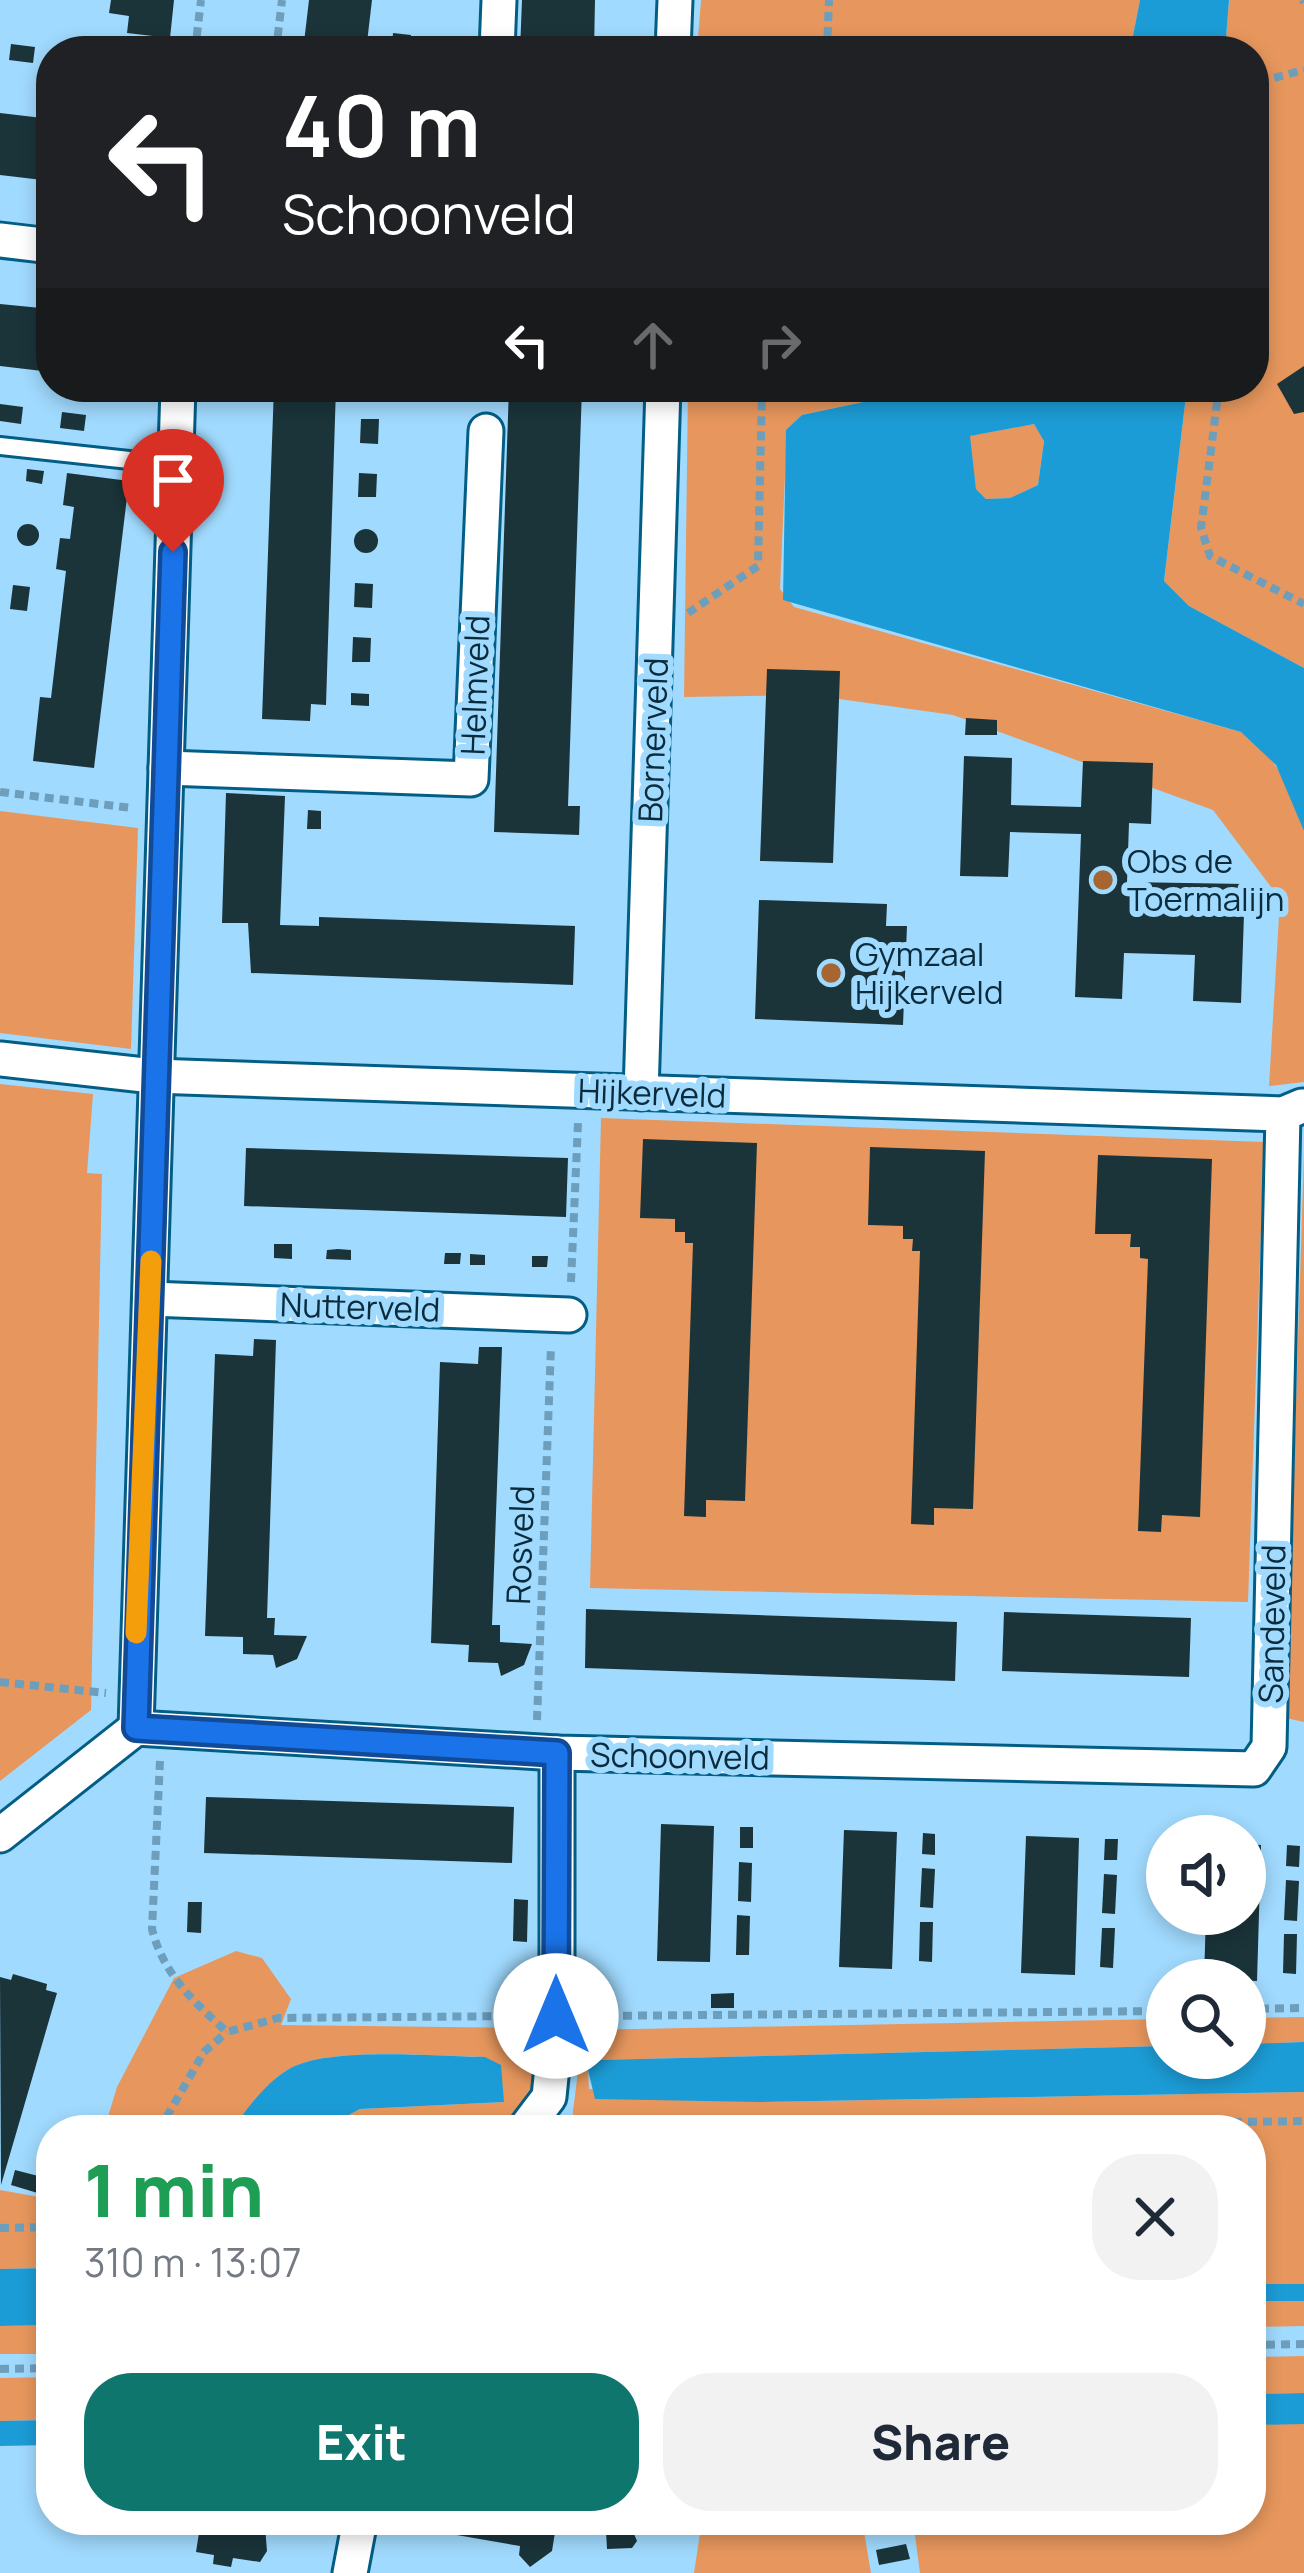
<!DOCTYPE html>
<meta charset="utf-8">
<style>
:root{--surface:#fff;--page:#f2f2f3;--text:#1f2937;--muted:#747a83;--accent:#0f766e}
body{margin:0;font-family:Manrope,sans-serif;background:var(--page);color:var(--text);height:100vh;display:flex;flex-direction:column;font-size:45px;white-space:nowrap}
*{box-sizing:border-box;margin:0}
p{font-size:39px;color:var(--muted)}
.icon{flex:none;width:66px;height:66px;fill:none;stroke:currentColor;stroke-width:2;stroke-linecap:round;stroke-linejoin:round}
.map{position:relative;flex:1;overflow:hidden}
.side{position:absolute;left:36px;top:2115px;width:1230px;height:420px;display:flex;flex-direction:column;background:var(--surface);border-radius:48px;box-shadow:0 6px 18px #0003}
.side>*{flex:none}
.banner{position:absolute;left:36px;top:36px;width:1233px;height:366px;border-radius:48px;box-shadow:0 6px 18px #0003;background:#202124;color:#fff;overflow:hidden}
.fabs{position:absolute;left:1146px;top:1815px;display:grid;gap:24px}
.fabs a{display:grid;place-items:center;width:120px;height:120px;border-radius:50%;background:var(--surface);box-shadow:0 6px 18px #0003;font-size:60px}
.pin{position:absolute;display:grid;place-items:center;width:102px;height:102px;color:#fff;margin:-123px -51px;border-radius:50% 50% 50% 0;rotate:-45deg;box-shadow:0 0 12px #0007}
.pin .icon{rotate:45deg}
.me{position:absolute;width:132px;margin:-66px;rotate:0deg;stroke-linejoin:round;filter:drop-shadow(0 0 9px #0008)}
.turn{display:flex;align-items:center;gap:42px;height:252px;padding:0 48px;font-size:54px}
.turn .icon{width:156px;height:156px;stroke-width:2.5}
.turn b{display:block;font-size:84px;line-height:102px}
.lanes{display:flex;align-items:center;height:114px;padding:0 48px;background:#0003;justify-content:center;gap:60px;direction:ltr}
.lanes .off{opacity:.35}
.round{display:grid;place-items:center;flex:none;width:126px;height:126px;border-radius:48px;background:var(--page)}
.head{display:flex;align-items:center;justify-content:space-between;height:204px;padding:0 48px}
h1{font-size:72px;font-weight:800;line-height:90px;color:#1e9e55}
.cta{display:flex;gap:24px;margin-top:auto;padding:24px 48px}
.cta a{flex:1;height:138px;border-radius:48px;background:var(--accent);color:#fff;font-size:48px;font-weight:800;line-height:138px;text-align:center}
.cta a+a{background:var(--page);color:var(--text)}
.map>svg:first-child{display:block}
</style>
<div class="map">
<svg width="1304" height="2573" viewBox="0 0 1304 2573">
<rect width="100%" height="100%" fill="#a0dafe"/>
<g fill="#e7975d">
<path d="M 701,0 L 1140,0 L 1130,51 L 697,51 Z"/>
<path d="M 1229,0 L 1304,0 L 1304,668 L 1189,606 L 1164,581 L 1187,387 L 1254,387 L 1254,51 L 1225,51 Z"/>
<path d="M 688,387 L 934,387 L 802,415 L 787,430 L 780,589 L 794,607 L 1241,732 C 1277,756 1292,790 1304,831 L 1304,1082 L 1269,1086 L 1280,899 L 1213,810 L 953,715 L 811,695 L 684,697 Z"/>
<path d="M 1034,424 L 1044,440 L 1038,485 L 1010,498 L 986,499 L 976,489 L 969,436 Z"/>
<path d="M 0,811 L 138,828 L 131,1049 L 0,1033 Z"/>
<path d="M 0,1084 L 93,1094 L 87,1173 L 102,1174 L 91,1710 L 0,1781 Z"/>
<path d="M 601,1118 L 1264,1142 L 1248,1602 L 590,1588 Z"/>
<path d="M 1304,1154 L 1304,1722 L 1286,1718 Z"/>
<path d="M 236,1951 L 262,1958 L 291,1999 L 281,2025 L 537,2028 L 532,2094 L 508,2130 L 339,2130 L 345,2117 L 360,2109 L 504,2102 L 484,2057 C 436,2057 329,2046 289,2069 C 264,2084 249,2108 231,2130 L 104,2130 L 117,2087 L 174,1978 Z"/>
<path d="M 1304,2017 L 1304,2042 L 1245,2044 L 1245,2018 Z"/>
<path d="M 1167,2019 L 1167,2046 L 599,2060 L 588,2070 L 589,2089 L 759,2102 L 1304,2092 L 1304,2284 L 1251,2284 L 1251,2130 L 559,2130 L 571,2128 L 583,2030 Z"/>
<path d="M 0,2190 L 39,2197 L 51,2190 L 51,2268 L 0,2269 Z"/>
<path d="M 1251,2301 L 1304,2301 L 1304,2326 L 1251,2327 Z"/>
<path d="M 51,2325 L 51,2354 L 0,2354 L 0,2326 Z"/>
<path d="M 1304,2356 L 1304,2393 L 1251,2394 L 1251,2357 Z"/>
<path d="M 51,2377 L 51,2420 L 0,2421 L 0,2378 Z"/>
<path d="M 1304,2420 L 1304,2573 L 920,2573 L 913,2520 L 1251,2520 L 1251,2421 Z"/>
<path d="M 702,2520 L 862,2520 L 871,2573 L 694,2573 Z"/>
</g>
<g fill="#1c9cd6" fill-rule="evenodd">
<path d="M 1140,0 L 1229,0 L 1225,51 L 1130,51 Z"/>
<path d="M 934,387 L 1187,387 L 1164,581 L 1189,606 L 1304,668 L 1304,831 L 1276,765 L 1241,732 L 783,600 L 786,430 L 802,415 ZM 1034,424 L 1044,441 L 1038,485 L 1010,498 L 986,499 L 976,489 L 970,436 Z"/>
<path d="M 1304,2042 L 1304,2092 L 759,2102 L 595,2099 L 588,2070 L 598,2060 L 1167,2046 L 1167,2058 L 1245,2058 L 1245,2044 Z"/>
<path d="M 485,2057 L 501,2065 L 504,2102 L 360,2109 L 345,2117 L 339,2130 L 231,2130 C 249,2107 264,2084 289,2069 C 329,2046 436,2057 485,2057 Z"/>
<path d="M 51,2268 L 51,2325 L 0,2326 L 0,2269 Z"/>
<rect x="1251" y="2284" width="53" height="17"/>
<path d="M 1304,2393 L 1304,2424 L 1251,2425 L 1251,2394 Z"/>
<path d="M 51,2420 L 51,2445 L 0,2446 L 0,2421 Z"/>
</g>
<g fill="#1a343a">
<path d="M 111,0 L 174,0 L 170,38 L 127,33 L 129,16 L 109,13 Z"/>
<path d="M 309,0 L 372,0 L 366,51 L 303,51 Z"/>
<path d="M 522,0 L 595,0 L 594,51 L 520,51 Z"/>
<path d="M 393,33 L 411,35 L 409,51 L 392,51 Z"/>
<path d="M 11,44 L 35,47 L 33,63 L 9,60 Z"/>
<path d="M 0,113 L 51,119 L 51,181 L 0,175 Z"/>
<path d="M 0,304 L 51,309 L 51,372 L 0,366 Z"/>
<path d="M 1304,366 L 1304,412 L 1294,414 L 1277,384 Z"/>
<path d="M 274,387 L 336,387 L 326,705 L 311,704 L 310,721 L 262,719 Z"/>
<path d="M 509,387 L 582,387 L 568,806 L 580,806 L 579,835 L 494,832 Z"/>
<path d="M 0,404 L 23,407 L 21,424 L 0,421 Z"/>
<path d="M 62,412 L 86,415 L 84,431 L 60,428 Z"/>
<path d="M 361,419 L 379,419 L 378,444 L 360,443 Z"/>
<path d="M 27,469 L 44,471 L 42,484 L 26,481 Z"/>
<path d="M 67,473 L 129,481 L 94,768 L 33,761 L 40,697 L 51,698 L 66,571 L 56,569 L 60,538 L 70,539 L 74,507 L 63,505 Z"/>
<path d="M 359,473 L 377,474 L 376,497 L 358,497 Z"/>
<circle cx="28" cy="535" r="11"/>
<circle cx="366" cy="541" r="12"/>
<path d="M 355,583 L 373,584 L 372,608 L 354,607 Z"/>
<path d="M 13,585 L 30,587 L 27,611 L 10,609 Z"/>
<path d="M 353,637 L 371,638 L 370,662 L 352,662 Z"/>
<path d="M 767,669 L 840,671 L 833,863 L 760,861 Z"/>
<path d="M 351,693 L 369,694 L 369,706 L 351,705 Z"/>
<path d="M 966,718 L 997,720 L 997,735 L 965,735 Z"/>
<path d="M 964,756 L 1012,758 L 1011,805 L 1081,807 L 1083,761 L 1153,763 L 1151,824 L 1129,823 L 1127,882 L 1245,884 L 1241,1003 L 1193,1001 L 1195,955 L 1124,953 L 1122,999 L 1075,997 L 1081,834 L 1010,832 L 1008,877 L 960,876 Z"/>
<path d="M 226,793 L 285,796 L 280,925 L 319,926 L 319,917 L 575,926 L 573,985 L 251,973 L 248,923 L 222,923 Z"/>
<path d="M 308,810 L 321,811 L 321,829 L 307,829 Z"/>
<path d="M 759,900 L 887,904 L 886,926 L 907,926 L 903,1025 L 755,1019 Z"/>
<path d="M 643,1139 L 757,1143 L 745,1501 L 706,1500 L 706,1517 L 684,1516 L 693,1243 L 685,1243 L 685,1232 L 675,1232 L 675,1219 L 640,1218 Z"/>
<path d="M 870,1147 L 985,1151 L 973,1509 L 934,1508 L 934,1525 L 911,1524 L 920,1251 L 912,1251 L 913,1239 L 903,1239 L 903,1226 L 868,1225 Z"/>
<path d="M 246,1148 L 568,1158 L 566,1217 L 244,1206 Z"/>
<path d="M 1098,1155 L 1212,1159 L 1200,1517 L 1162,1515 L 1161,1532 L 1138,1531 L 1148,1259 L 1140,1258 L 1140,1247 L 1130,1247 L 1131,1234 L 1095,1234 Z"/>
<path d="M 274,1244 L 292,1244 L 292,1259 L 274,1258 Z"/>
<path d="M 338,1249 L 351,1250 L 351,1260 L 326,1259 L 327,1250 Z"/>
<path d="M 445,1253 L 461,1253 L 460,1264 L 444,1264 Z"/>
<path d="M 470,1254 L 485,1255 L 485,1265 L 470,1265 Z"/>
<path d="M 532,1256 L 548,1256 L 547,1267 L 532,1267 Z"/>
<path d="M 254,1339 L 276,1340 L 267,1618 L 275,1618 L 274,1635 L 307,1636 L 297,1659 L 276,1668 L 273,1655 L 243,1654 L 243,1637 L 205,1636 L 215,1354 L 253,1356 Z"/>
<path d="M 479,1347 L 502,1347 L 492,1625 L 500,1625 L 500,1642 L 532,1644 L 524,1665 L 501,1676 L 498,1663 L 468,1662 L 469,1645 L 431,1643 L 440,1362 L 478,1364 Z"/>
<path d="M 586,1609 L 957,1622 L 955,1681 L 585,1668 Z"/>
<path d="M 1004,1612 L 1191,1618 L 1189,1677 L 1002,1671 Z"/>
<path d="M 206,1797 L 514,1807 L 512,1863 L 204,1853 Z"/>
<path d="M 661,1824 L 714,1826 L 710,1962 L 657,1961 Z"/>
<rect x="740" y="1827" width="13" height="21"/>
<path d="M 844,1830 L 897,1832 L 892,1969 L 839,1967 Z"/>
<path d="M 923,1833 L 935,1834 L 935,1855 L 922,1854 Z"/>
<path d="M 1026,1836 L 1079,1838 L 1075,1975 L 1021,1973 Z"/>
<path d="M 1105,1839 L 1118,1839 L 1117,1860 L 1104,1860 Z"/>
<path d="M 1245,1844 L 1261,1845 L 1257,1981 L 1204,1979 L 1206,1914 L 1245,1914 Z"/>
<path d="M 1287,1845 L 1300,1846 L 1299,1867 L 1286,1866 Z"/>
<path d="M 739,1862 L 752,1863 L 751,1902 L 738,1901 Z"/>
<path d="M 922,1868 L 935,1869 L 933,1908 L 920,1907 Z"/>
<path d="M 1104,1874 L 1117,1875 L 1115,1914 L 1102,1913 Z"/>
<path d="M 1286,1880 L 1299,1881 L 1297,1921 L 1284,1920 Z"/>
<path d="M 514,1899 L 528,1900 L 527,1942 L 513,1941 Z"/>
<path d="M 188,1902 L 202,1902 L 201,1933 L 187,1932 Z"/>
<path d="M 737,1915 L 750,1916 L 749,1955 L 736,1955 Z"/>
<path d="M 920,1922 L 933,1922 L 932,1962 L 919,1961 Z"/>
<path d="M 1102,1928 L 1115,1928 L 1113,1968 L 1100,1967 Z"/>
<path d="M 1284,1934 L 1297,1934 L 1296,1974 L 1283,1973 Z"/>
<path d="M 13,1974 L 47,1984 L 46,1990 L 57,1993 L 1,2185 L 0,1977 L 11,1980 Z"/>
<path d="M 734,1993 L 734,2008 L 711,2008 L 711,1994 Z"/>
<path d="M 15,2170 L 46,2178 L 41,2194 L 11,2185 Z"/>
<path d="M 201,2520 L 265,2526 L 267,2551 L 260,2562 L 233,2558 L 231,2567 L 213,2564 L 214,2555 L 196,2552 Z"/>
<path d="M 453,2520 L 636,2520 L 632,2529 L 637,2541 L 632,2548 L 607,2549 L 606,2531 L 556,2526 L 552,2551 L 530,2567 L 519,2555 L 520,2546 L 451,2534 Z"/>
<path d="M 906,2544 L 910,2559 L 879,2565 L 876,2550 Z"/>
</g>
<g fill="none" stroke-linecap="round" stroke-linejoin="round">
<defs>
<path id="service" d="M 0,446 L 175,465"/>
<g id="minor">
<path d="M 497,51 L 499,0"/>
<path d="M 673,51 L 675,0"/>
<path d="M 0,240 L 51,246"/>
<path d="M 166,768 L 471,779 L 486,431"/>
<path d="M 0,1059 L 153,1076 L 1283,1114 L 1302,1106"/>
<path d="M 641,1093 L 663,387"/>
<path d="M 150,1299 L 569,1315"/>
<path d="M 136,1728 L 178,387"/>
<path d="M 0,1835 L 136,1728 L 557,1753 L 1254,1769 L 1269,1747 L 1283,1114"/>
<path d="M 524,2130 L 549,2097 L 557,2016 L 557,1753"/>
<path d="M 350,2573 L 360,2520"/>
</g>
</defs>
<use href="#service" stroke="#025e85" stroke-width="22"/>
<use href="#minor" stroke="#025e85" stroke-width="39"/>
<g stroke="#6d9ebc" stroke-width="8" stroke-dasharray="9 6" stroke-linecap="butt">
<path d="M 1303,0 L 1304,3"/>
<path d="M 195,51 L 201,0"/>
<path d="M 276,51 L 282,0"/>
<path d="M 827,51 L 829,0"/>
<path d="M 1254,110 L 1258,82 L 1304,70"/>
<path d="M 1219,387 L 1201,528 L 1210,556 L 1304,604"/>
<path d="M 688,613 L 758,566 L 762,387"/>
<path d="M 0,792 L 132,808"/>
<path d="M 571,1282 L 578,1123"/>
<path d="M 0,1682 L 106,1693"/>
<path d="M 537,1720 L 551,1346"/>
<path d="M 160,1761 L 152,1929 C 163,1974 194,2002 227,2032 L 278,2018 L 524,2016"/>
<path d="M 1245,2009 L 1304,2008"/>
<path d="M 593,2016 L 1167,2011"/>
<path d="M 1173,2123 L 1304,2121"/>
<path d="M 159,2130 L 204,2052 L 227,2032"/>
<path d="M 0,2228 L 51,2227"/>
<path d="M 1251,2345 L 1304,2344"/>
<path d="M 0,2369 L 51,2368"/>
</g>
<use href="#service" stroke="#fff" stroke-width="16"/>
<use href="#minor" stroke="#fff" stroke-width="33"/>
</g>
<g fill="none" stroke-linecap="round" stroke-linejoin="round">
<defs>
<path id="route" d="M 173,552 L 136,1728 L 557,1753 L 556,2016"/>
</defs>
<use href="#route" stroke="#114b97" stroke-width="30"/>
<use href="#route" stroke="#1a73e8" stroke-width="21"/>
<path stroke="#f59e0b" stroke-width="21" d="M 136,1633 L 151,1261"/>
</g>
<g fill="#a76532" stroke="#a0dafe" stroke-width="4.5">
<circle cx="1103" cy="880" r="12"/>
<circle cx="831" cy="973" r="12"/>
</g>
<g text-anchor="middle" stroke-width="12" stroke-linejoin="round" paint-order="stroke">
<g font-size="33" fill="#0a2b3c" stroke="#a0dafe">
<text transform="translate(475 685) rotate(-88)" y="12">Helmveld</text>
<text transform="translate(653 740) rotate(-88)" y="12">Bornerveld</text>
<text transform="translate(652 1093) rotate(2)" y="12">Hijkerveld</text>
<text transform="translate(360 1307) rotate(2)" y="12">Nutterveld</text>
<text transform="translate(520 1545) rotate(-88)" y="12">Rosveld</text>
<text transform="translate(1272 1624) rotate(-89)" y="12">Sandeveld</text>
<text transform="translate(680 1756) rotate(1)" y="12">Schoonveld</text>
</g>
<g font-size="33" fill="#0a2b3c" stroke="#a0dafe" text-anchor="start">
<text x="1127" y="873">Obs de<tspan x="1127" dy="38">Toermalijn</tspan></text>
<text x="855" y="966">Gymzaal<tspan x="855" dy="38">Hijkerveld</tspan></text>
</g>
</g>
</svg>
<div class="fabs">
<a><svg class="icon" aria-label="sound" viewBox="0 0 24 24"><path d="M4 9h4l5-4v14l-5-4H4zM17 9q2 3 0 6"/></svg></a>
<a><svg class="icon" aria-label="search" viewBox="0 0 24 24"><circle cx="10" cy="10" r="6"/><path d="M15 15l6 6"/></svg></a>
</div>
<div class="pin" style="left:173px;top:552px;background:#d93025"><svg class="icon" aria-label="arrive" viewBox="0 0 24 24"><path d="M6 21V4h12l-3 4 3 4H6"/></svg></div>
<svg class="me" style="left:556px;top:2016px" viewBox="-20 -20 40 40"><circle r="19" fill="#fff"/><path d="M0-13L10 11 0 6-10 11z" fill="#1a73e8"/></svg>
<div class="banner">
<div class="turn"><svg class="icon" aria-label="left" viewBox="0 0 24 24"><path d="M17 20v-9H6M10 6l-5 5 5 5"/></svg><div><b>40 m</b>Schoonveld</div></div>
<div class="lanes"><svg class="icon" aria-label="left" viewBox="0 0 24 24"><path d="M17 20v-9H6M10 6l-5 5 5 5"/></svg><svg class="icon off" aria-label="ahead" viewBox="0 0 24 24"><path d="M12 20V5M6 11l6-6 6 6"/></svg><svg class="icon off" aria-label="right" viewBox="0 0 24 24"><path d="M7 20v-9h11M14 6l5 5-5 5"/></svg></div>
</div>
<section class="side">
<div class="head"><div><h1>1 min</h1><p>310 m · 13:07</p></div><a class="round"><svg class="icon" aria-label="close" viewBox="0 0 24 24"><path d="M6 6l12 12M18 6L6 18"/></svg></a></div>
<div class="cta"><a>Exit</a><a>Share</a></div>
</section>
</div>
